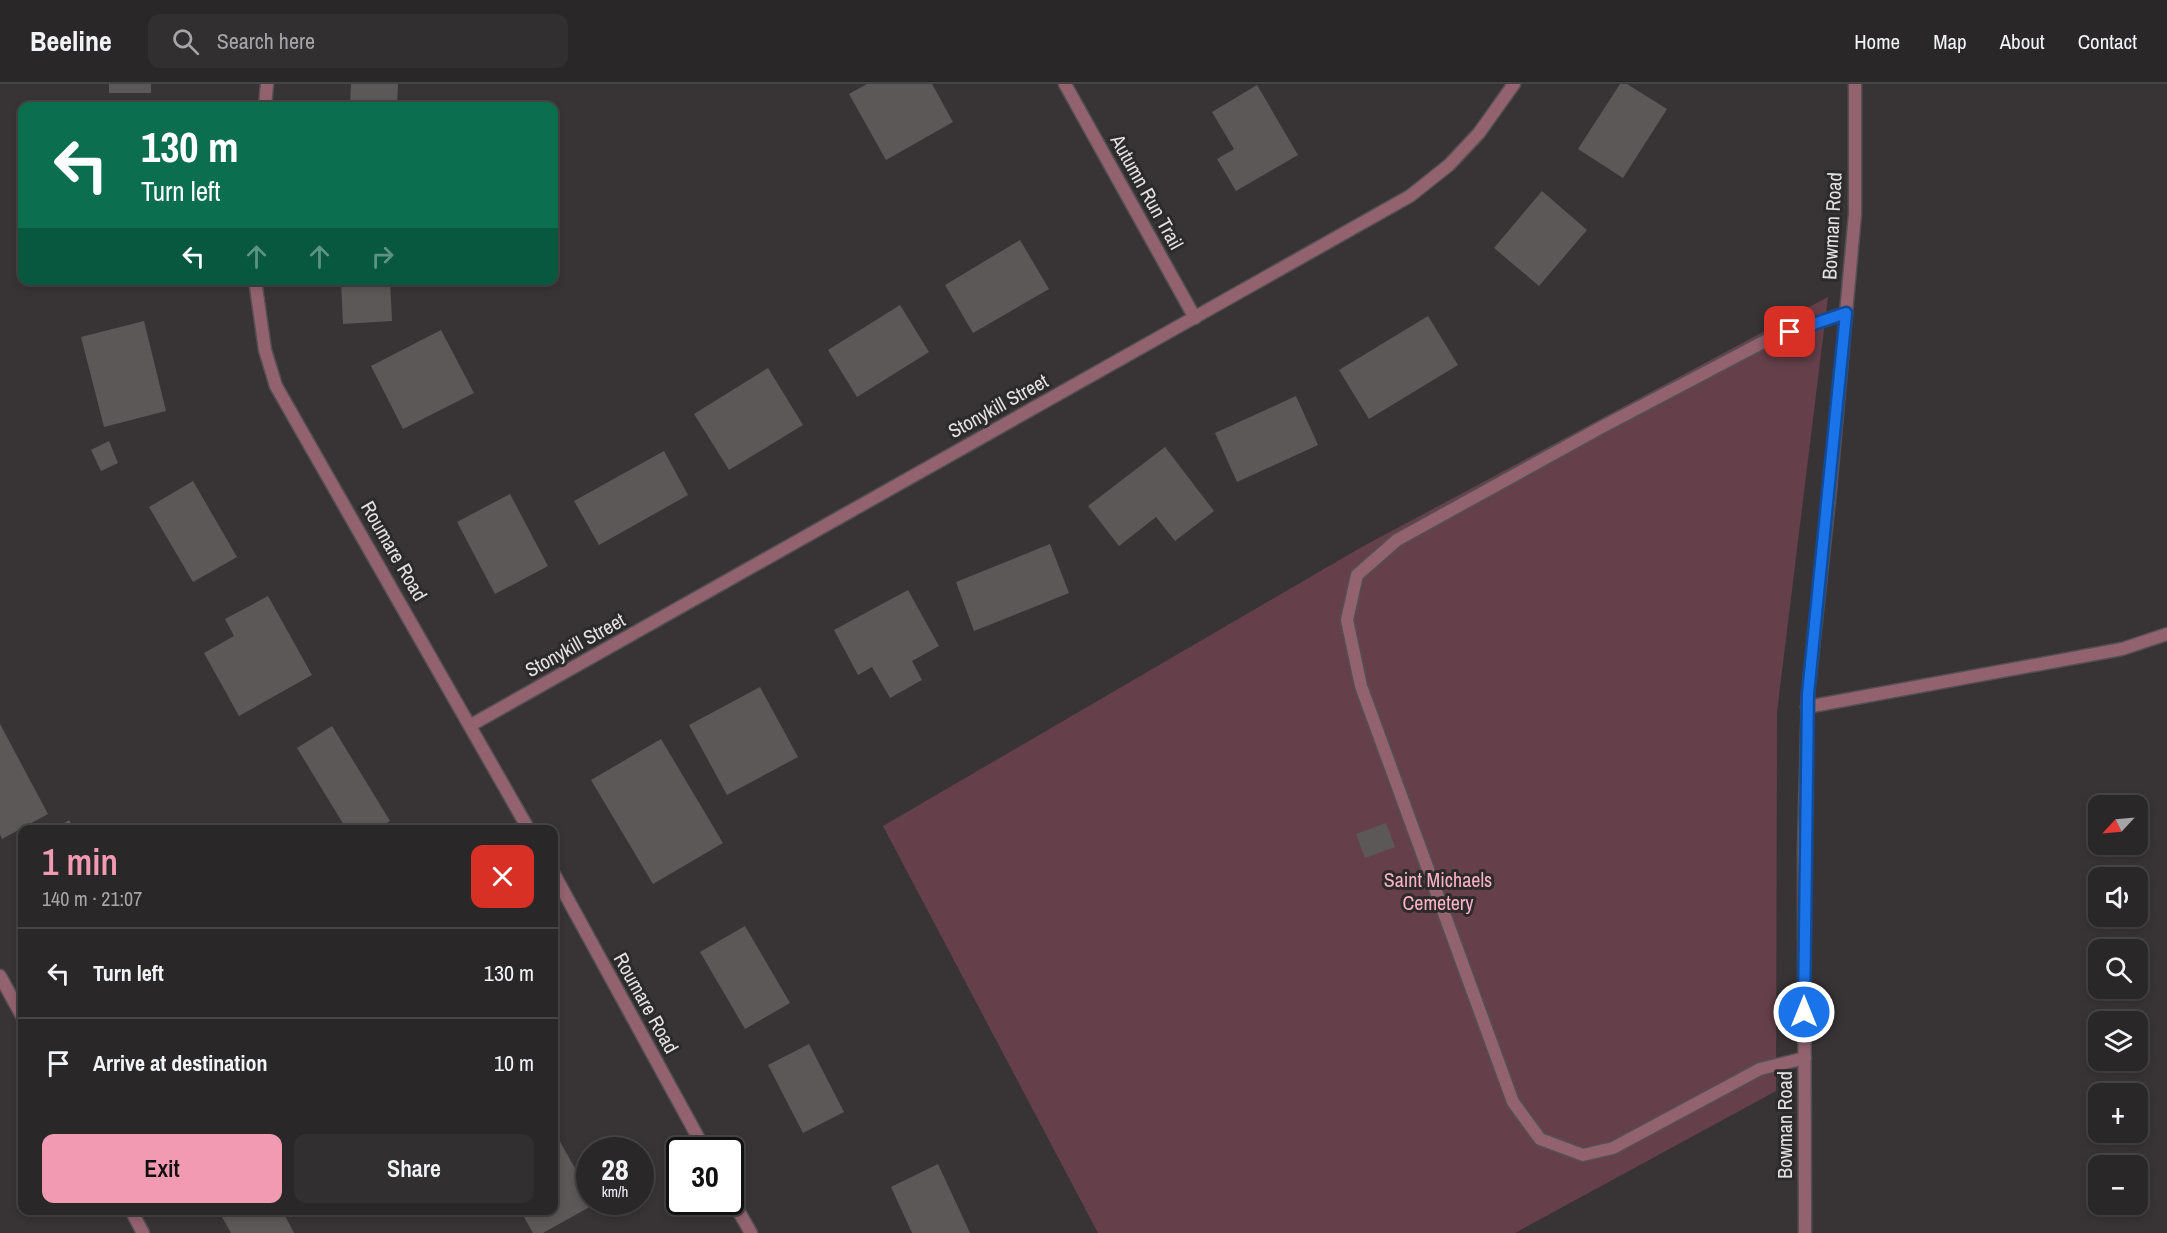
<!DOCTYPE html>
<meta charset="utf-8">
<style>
:root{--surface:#2a2728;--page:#322f30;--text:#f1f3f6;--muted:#a5a5a8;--line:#464445;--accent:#f19ab2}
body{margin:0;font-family:"Archivo Narrow",sans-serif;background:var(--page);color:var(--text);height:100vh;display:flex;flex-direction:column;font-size:22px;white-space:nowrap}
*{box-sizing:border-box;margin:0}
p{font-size:20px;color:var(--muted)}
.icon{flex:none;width:33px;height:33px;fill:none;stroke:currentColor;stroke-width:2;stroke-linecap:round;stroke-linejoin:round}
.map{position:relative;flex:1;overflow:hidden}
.drawer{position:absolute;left:18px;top:741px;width:540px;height:390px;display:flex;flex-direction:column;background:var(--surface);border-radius:12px;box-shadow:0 3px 9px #0003,0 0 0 2px var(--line)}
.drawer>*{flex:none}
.banner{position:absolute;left:18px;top:18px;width:540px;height:183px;border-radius:12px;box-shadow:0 3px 9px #0003,0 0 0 2px var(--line);background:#0b6e4f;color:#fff;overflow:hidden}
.needle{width:39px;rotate:244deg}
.tools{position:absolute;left:2088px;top:711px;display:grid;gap:12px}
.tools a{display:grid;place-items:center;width:60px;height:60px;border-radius:12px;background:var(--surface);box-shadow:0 3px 9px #0003,0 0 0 2px var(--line);font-size:30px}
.speed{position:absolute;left:576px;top:1053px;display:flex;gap:12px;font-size:30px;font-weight:700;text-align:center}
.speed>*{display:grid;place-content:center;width:78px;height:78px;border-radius:50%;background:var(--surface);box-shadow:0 3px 9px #0003,0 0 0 2px var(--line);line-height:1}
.speed small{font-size:15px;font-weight:400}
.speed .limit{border:3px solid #111;border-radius:9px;background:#fff;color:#111}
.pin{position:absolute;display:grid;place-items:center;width:51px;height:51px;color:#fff;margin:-26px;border-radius:12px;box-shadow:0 3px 9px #0006}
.me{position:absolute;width:66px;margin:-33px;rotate:0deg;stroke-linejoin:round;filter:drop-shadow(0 0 4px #0008)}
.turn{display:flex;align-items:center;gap:21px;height:126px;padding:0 24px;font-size:27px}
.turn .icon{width:78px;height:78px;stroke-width:2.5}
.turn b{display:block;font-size:42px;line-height:51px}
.lanes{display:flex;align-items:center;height:57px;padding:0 24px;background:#0003;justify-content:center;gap:30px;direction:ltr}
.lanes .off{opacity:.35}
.round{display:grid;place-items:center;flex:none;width:63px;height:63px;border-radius:12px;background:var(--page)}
.overview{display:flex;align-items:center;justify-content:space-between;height:102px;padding:0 24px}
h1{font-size:36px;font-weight:600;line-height:45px;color:var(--accent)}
.primary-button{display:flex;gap:12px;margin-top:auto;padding:12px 24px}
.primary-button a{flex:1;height:69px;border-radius:12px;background:var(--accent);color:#111;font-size:24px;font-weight:600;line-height:69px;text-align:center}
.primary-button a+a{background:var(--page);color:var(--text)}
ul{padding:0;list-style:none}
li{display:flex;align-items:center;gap:18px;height:90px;padding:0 24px;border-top:2px solid var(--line)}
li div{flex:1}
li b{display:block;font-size:22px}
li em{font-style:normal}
header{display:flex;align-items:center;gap:36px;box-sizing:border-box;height:84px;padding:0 30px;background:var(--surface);border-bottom:2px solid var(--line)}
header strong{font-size:28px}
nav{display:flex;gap:33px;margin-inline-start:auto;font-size:21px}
.search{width:420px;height:54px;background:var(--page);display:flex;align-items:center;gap:15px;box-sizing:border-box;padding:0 21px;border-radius:12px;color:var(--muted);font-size:22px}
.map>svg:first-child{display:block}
</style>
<header>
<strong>Beeline</strong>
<div class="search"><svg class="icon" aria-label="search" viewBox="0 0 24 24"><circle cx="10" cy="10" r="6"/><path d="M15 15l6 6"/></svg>Search here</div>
<nav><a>Home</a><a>Map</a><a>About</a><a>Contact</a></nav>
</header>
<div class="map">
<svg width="2167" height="1149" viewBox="0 0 2167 1149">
<rect width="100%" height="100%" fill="#383435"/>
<path fill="#65404a" d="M 1828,213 L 1777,628 L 1776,1007 L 1515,1149 L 1098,1149 L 883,742 L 1360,464 Z"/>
<g fill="#5c5858">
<rect x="109" y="0" width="42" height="9"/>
<path d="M 351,0 L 398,0 L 397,22 L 350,22 Z"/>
<path d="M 867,0 L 932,0 L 953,38 L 886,76 L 849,10 Z"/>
<path d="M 1620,0 L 1627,0 L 1667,25 L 1623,94 L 1578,65 Z"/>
<path d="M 1257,1 L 1298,71 L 1236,107 L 1217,75 L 1234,65 L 1212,28 Z"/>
<path d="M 1542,107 L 1587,146 L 1539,202 L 1494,164 Z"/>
<path d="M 1020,156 L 1049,205 L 973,249 L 945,201 Z"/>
<path d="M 341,196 L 390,196 L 392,237 L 343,240 Z"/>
<path d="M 900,221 L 929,268 L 857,313 L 828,266 Z"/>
<path d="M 1428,232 L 1458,281 L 1369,335 L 1339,286 Z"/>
<path d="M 144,237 L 166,327 L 104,343 L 81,253 Z"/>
<path d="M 441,246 L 474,309 L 403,345 L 371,282 Z"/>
<path d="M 768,284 L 803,341 L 729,386 L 694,330 Z"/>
<path d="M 1296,312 L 1318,361 L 1237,398 L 1215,349 Z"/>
<path d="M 109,357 L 118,379 L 101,387 L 91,366 Z"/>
<path d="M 1165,363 L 1214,427 L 1175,457 L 1156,433 L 1119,462 L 1088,422 Z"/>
<path d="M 664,367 L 688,411 L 599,461 L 574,417 Z"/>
<path d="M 193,397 L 237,473 L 193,498 L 149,423 Z"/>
<path d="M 510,410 L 548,482 L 495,510 L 457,438 Z"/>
<path d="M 1050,460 L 1069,509 L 974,547 L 956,498 Z"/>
<path d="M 908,506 L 939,562 L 912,577 L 922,596 L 890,614 L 872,583 L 858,591 L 834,546 Z"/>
<path d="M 268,512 L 312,591 L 239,632 L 204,569 L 234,552 L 225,535 Z"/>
<path d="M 760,603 L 798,673 L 727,711 L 689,641 Z"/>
<path d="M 0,640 L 48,730 L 2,755 L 0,750 Z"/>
<path d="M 332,642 L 390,737 L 376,746 L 347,746 L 297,664 Z"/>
<path d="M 661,655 L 723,759 L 653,800 L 591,696 Z"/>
<path d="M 69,736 L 75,746 L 53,746 Z"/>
<path d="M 1386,739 L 1395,763 L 1365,774 L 1356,750 Z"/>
<path d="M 745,842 L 790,919 L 745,945 L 700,868 Z"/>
<path d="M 809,960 L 844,1028 L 803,1049 L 768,981 Z"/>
<path d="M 554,1047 L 590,1111 L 590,1118 L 595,1120 L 543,1149 L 533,1149 L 520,1126 L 554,1126 Z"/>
<path d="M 938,1080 L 970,1149 L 912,1149 L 891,1103 Z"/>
<path d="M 218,1126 L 282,1126 L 294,1149 L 231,1149 Z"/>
</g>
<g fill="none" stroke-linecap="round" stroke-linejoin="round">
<defs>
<g id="lane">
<path d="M 1807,623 L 2122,565 L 2167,550"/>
<path d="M 1805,974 L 1760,985 L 1613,1064 L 1583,1071 L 1540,1055 L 1513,1018 L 1361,602 L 1347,536 L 1357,491 L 1397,456 L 1600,344 L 1771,254 L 1846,229"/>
</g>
<g id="street">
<path d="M 1065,0 L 1195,234"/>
<path d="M 265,22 L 267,0"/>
<path d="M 255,196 L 265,266 L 276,302 L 529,746"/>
<path d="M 471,641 L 1410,112 L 1449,81 L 1479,49 L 1514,0"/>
<path d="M 554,790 L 705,1066"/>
<path d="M 0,892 L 22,932"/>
<path d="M 730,1112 L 751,1149"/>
<path d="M 131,1126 L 143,1149"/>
<path d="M 1805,1149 L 1804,767 L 1808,610 L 1830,406 L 1855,130 L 1855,0"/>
</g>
</defs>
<use href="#lane" stroke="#545051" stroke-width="15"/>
<use href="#street" stroke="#545051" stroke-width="15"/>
<use href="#lane" stroke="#92626f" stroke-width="12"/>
<use href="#street" stroke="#92626f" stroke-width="12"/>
</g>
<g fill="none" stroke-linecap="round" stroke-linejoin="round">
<defs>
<path id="route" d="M 1790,248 L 1846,229 L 1808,610 L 1804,928"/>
</defs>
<use href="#route" stroke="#114b97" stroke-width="15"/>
<use href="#route" stroke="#1a73e8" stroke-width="10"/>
</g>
<g text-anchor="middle" stroke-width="6" stroke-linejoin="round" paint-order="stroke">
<g font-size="20" fill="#e4e1e2" stroke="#2d2a2b">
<text transform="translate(1147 108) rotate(61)" y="7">Autumn Run Trail</text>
<text transform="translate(1832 142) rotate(-87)" y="7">Bowman Road</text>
<text transform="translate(998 322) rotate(-29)" y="7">Stonykill Street</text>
<text transform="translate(394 467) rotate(60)" y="7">Roumare Road</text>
<text transform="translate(575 561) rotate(-29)" y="7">Stonykill Street</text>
<text transform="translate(646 919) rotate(61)" y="7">Roumare Road</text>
<text transform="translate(1785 1041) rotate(-90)" y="7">Bowman Road</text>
</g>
<g font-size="20" fill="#feb2c6" stroke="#2d2a2b">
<text x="1438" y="803">Saint Michaels<tspan x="1438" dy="23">Cemetery</tspan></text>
</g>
</g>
</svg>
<div class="tools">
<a><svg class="needle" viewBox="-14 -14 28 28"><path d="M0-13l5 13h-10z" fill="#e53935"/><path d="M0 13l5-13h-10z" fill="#a5a5a8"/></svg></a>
<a><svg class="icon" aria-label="sound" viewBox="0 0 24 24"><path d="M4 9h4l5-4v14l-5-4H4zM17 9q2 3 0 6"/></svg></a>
<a><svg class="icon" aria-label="search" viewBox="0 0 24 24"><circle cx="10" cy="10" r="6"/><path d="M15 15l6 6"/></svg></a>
<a><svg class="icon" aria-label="layers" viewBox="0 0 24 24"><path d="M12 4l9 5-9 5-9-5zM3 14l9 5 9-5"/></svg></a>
<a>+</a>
<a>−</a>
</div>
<div class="speed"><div>28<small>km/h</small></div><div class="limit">30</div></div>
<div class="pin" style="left:1790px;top:248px;background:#d93025"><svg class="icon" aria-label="arrive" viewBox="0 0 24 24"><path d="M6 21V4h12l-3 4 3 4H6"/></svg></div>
<svg class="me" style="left:1804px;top:928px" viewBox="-20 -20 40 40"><circle r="17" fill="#1a73e8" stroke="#fff" stroke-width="3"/><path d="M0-11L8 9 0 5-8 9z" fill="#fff"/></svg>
<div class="banner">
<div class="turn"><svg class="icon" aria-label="left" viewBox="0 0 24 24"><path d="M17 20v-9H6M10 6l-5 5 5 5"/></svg><div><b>130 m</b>Turn left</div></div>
<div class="lanes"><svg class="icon" aria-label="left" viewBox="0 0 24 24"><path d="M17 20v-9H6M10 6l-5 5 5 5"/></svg><svg class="icon off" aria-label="ahead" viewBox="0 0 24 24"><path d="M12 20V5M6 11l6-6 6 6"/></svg><svg class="icon off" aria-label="ahead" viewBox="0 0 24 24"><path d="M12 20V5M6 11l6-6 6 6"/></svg><svg class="icon off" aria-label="right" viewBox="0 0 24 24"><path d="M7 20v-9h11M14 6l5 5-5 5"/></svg></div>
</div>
<section class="drawer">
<div class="overview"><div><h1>1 min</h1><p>140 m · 21:07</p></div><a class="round" style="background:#d93025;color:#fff"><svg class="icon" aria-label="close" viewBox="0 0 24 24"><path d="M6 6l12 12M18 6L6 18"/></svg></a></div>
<ul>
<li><svg class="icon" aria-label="left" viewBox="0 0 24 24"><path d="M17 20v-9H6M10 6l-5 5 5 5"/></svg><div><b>Turn left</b></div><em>130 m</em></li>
<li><svg class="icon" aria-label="arrive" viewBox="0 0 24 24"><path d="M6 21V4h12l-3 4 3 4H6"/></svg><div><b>Arrive at destination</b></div><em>10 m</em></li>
</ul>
<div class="primary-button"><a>Exit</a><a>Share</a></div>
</section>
</div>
